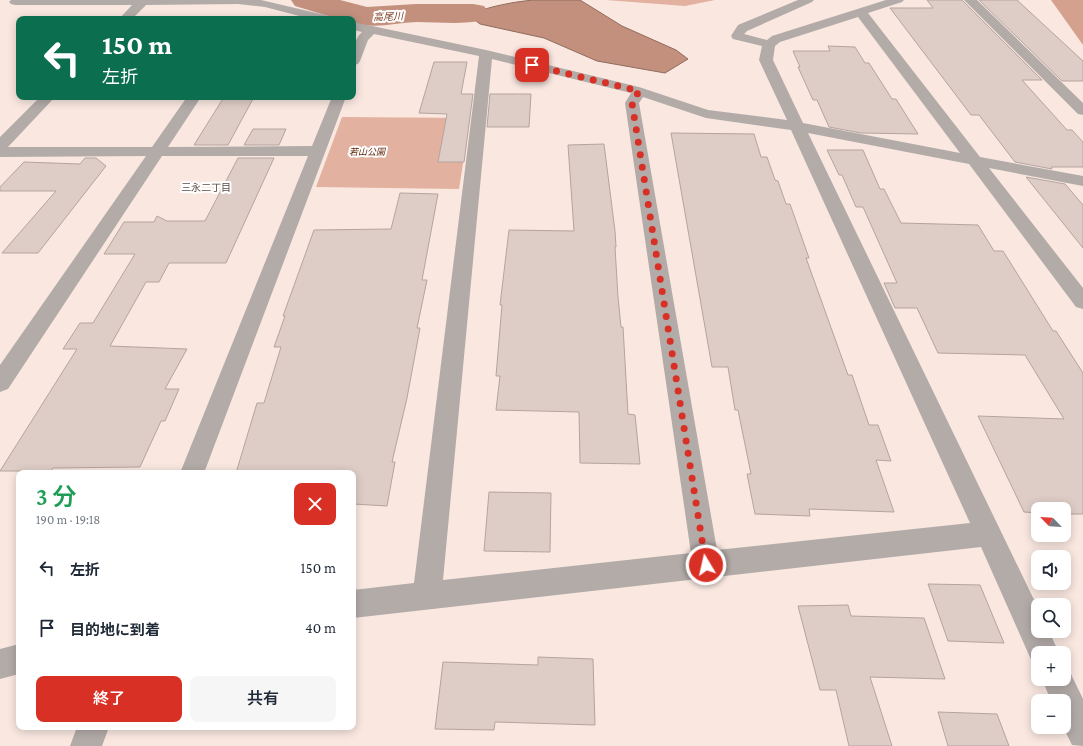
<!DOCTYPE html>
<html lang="ja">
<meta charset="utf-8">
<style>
:root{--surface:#fff;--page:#f6f6f7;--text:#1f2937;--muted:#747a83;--accent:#d93025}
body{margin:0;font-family:"Crimson Pro","Noto Sans JP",serif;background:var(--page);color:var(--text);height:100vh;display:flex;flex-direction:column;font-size:15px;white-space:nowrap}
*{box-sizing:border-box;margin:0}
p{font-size:13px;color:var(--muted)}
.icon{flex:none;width:22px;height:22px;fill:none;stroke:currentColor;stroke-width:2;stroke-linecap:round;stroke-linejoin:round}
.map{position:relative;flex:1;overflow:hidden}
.side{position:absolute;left:16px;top:470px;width:340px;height:260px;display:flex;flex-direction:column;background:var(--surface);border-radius:8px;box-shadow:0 2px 10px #0003}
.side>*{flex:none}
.hud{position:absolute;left:16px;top:16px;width:340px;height:84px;border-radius:8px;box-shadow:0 2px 10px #0003;background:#0b6e4f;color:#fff;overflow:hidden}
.needle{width:26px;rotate:295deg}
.fabs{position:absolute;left:1031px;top:502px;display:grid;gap:8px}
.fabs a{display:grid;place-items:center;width:40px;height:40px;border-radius:8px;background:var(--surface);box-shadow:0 2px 10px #0003;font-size:20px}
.pin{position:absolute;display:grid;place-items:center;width:34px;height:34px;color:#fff;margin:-17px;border-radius:8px;box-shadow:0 2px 6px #0006}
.me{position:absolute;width:44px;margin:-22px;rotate:351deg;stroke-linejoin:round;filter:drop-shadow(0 0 3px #0008)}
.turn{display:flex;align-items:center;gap:14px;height:84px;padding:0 20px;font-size:18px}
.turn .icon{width:52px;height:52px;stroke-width:2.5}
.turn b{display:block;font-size:28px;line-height:34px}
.round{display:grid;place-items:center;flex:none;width:42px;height:42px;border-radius:8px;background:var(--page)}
.overview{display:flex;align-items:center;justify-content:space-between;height:68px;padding:0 20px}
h1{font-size:24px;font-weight:600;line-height:30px;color:#1e9e55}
.button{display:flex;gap:8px;margin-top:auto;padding:8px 20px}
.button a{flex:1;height:46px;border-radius:8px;background:var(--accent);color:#fff;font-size:16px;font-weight:600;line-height:46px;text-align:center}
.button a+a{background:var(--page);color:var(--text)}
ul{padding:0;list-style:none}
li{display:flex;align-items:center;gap:12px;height:60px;padding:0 20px}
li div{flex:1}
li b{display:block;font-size:15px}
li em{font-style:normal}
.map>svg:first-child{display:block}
</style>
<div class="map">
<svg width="1083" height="746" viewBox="0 0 1083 746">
<rect width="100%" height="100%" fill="#f9e7e0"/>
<g fill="#e3b19f">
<path d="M 606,0 L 715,0 L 685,6 Z"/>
<path d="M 342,117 L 470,118 L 459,189 L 316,187 Z"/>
</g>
<path fill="#d4a18e" d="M 1051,0 L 1083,0 L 1083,45 Z"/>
<path fill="#c2907d" stroke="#906c5e" d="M 533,0 L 580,0 L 622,26 L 676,50 L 688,59 L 665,73 L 597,61 L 544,38 L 480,24 L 471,17 L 473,13 C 492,6 513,2 533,0 Z"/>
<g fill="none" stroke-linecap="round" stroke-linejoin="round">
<path fill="#c2907d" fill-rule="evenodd" d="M 291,0 L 340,0 L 367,7 L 416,4 L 473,4 L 484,6 L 489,13 L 484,20 C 462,25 439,22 417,22 C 395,23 374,29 353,23 L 353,19 L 338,19 L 295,6 Z"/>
</g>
<g fill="#decdc6" stroke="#b5a49e">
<path d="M 927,0 L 962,0 L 1042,80 L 1022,80 L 1067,130 L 1072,130 L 1083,142 L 1083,167 L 1051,167 L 1052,169 L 1015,162 L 979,115 L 971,115 L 890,8 L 933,8 Z"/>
<path d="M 979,0 L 1017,0 L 1083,61 L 1083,81 L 1062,81 Z"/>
<path d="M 828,46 L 855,47 L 865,63 L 869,63 L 892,99 L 896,99 L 918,134 L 861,133 L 829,127 L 817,100 L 813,100 L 798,67 L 800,67 L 793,51 L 830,51 Z"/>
<path d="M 434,62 L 467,62 L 461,94 L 473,94 L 464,162 L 438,162 L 447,114 L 419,113 Z"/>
<path d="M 490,94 L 531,94 L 529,127 L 487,127 Z"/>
<path d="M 224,97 L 254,97 L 228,145 L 194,145 Z"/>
<path d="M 253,129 L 286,129 L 279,145 L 244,145 Z"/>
<path d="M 671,133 L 754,134 L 761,157 L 767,157 L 775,180 L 778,181 L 786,204 L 790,204 L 809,258 L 806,258 L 848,375 L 852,375 L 869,425 L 878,425 L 891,461 L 876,460 L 894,512 L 809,509 L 810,516 L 755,514 L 747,474 L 751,474 L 738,410 L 735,410 L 728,367 L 712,367 Z"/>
<path d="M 604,144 L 615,231 L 616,247 L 615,247 L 618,297 L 621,327 L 623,327 L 628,414 L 635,415 L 640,464 L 580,463 L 579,412 L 496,410 L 500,376 L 496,376 L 502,305 L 500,305 L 509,230 L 574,231 L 568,145 Z"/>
<path d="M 827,150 L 863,150 L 880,189 L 884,189 L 901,223 L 978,225 L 994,251 L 1003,251 L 1053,331 L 1056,331 L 1083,373 L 1083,514 L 1064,514 L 1064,509 L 1038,509 L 1038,513 L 1024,512 L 978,416 L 1064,419 L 1025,355 L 938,353 L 917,308 L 895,308 L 884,283 L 897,283 L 863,207 L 856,207 L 842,175 L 839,175 Z"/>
<path d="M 85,158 L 96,158 L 106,166 L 38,253 L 2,253 L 56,191 L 0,191 L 0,187 L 24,162 L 80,164 Z"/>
<path d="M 238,158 L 274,158 L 226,263 L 169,263 L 159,282 L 146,282 L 110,346 L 187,349 L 165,389 L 179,389 L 165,421 L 161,421 L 140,467 L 53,468 L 51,471 L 0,471 L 77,349 L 63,349 L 80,323 L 93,323 L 135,254 L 104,254 L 124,222 L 154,222 L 157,216 L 167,221 L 205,221 Z"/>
<path d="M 1026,177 L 1065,184 L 1083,205 L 1083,248 Z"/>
<path d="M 400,193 L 438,194 L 422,280 L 427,280 L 417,328 L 420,328 L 407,398 L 392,462 L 395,462 L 387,506 L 353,504 L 353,473 L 236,473 L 257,403 L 264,403 L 281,347 L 274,347 L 285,316 L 283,316 L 314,230 L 391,229 Z"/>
<path d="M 489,492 L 551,493 L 550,552 L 484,551 Z"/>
<path d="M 928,584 L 980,585 L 1004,643 L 948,641 Z"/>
<path d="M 848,605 L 851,616 L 924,618 L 945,679 L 870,677 L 892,746 L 849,746 L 836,690 L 820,690 L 798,606 Z"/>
<path d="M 538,657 L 593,659 L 595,725 L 495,722 L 494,730 L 435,729 L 443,662 L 538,665 Z"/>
<path d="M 938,712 L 997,714 L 1009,746 L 948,746 Z"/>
</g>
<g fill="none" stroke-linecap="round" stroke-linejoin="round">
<g fill="#b2aba8" fill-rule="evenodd">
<path d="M 11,0 L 261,0 L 329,16 L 331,19 L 311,19 L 265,7 L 238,4 L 146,5 L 132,19 L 119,19 L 132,5 L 15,5 L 11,4 L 9,2 Z"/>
<path d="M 798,0 L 814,0 L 812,2 L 747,31 L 744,34 L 767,40 L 772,36 L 886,0 L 904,0 L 902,2 L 868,13 L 980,157 L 1083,176 L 1083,186 L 989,168 L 1083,288 L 1083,309 L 1076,307 L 969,164 L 808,133 L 1038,608 L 1038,631 L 1049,631 L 1059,653 L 1038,653 L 1038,665 L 1033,664 L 981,547 L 353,618 L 353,590 L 414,583 L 479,56 L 374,34 L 368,40 L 360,61 L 358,64 L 353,65 C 353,51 352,42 362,32 L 353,30 L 353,22 L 486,50 L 639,87 L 708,110 L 787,120 L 759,60 L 762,46 L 733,39 L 731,36 L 738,25 ZM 858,17 L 960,153 L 803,123 L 773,60 L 775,46 L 780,42 ZM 492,59 L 631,93 L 625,103 L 691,553 L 443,580 ZM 643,97 L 706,118 L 791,130 L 970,523 L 717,550 L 639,103 Z"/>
<path d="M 964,0 L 977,0 L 1083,103 L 1083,115 L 1078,114 Z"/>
<path d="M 40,97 L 55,97 L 8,147 L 152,147 L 187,97 L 201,97 L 168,147 L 312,146 L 332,97 L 346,97 L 204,473 L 180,473 L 308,156 L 162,156 L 8,389 L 0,392 L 0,365 L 146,156 L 0,157 L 0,137 Z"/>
<path d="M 19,644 L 19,674 L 0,679 L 0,649 Z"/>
<path d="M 1064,667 L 1068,668 L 1083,699 L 1083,746 L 1072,745 L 1063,727 L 1064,701 L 1051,701 L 1042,679 L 1064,679 Z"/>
<path d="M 77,727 L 109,727 L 102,746 L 70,746 Z"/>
</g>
</g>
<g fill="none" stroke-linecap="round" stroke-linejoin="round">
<path stroke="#d93025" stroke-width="7" stroke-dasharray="0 12.6" d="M 532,65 L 639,91 L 632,103 L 706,565"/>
</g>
<g text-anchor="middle" stroke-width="4" stroke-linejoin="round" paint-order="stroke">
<g font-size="9" font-style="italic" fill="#612408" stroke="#fff">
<text x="367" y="155">若山公園</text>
</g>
<g font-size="10" font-style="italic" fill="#7d3d24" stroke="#fff">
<text transform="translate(388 16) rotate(-2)" y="4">高尾川</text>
</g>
<g font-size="10" fill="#584a45" stroke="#fff">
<text x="206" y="191">三永二丁目</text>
</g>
</g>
</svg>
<div class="fabs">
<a><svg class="needle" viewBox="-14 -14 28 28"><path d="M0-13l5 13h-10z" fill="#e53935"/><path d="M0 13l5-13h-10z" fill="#747a83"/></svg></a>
<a><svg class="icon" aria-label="sound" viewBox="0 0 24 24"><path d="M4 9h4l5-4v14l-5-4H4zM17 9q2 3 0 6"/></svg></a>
<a><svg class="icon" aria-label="search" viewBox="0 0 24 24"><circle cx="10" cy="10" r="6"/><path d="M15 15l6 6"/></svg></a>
<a>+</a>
<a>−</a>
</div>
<div class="pin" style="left:532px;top:65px;background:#d93025"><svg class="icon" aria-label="arrive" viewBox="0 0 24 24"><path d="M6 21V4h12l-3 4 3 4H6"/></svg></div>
<svg class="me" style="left:706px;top:565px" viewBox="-20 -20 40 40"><circle r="17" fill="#d93025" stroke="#fff" stroke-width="3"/><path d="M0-11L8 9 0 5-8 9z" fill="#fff"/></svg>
<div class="hud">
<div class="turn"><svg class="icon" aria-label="left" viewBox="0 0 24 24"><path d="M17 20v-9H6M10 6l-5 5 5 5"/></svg><div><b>150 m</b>左折</div></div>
</div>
<section class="side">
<div class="overview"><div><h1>3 分</h1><p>190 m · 19:18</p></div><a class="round" style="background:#d93025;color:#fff"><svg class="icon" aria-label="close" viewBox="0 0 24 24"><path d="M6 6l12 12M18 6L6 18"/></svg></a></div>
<ul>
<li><svg class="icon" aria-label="left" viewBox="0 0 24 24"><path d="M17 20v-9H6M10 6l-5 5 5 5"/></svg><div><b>左折</b></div><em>150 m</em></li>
<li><svg class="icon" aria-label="arrive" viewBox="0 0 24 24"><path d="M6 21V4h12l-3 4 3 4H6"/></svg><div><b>目的地に到着</b></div><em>40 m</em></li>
</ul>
<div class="button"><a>終了</a><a>共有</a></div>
</section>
</div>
